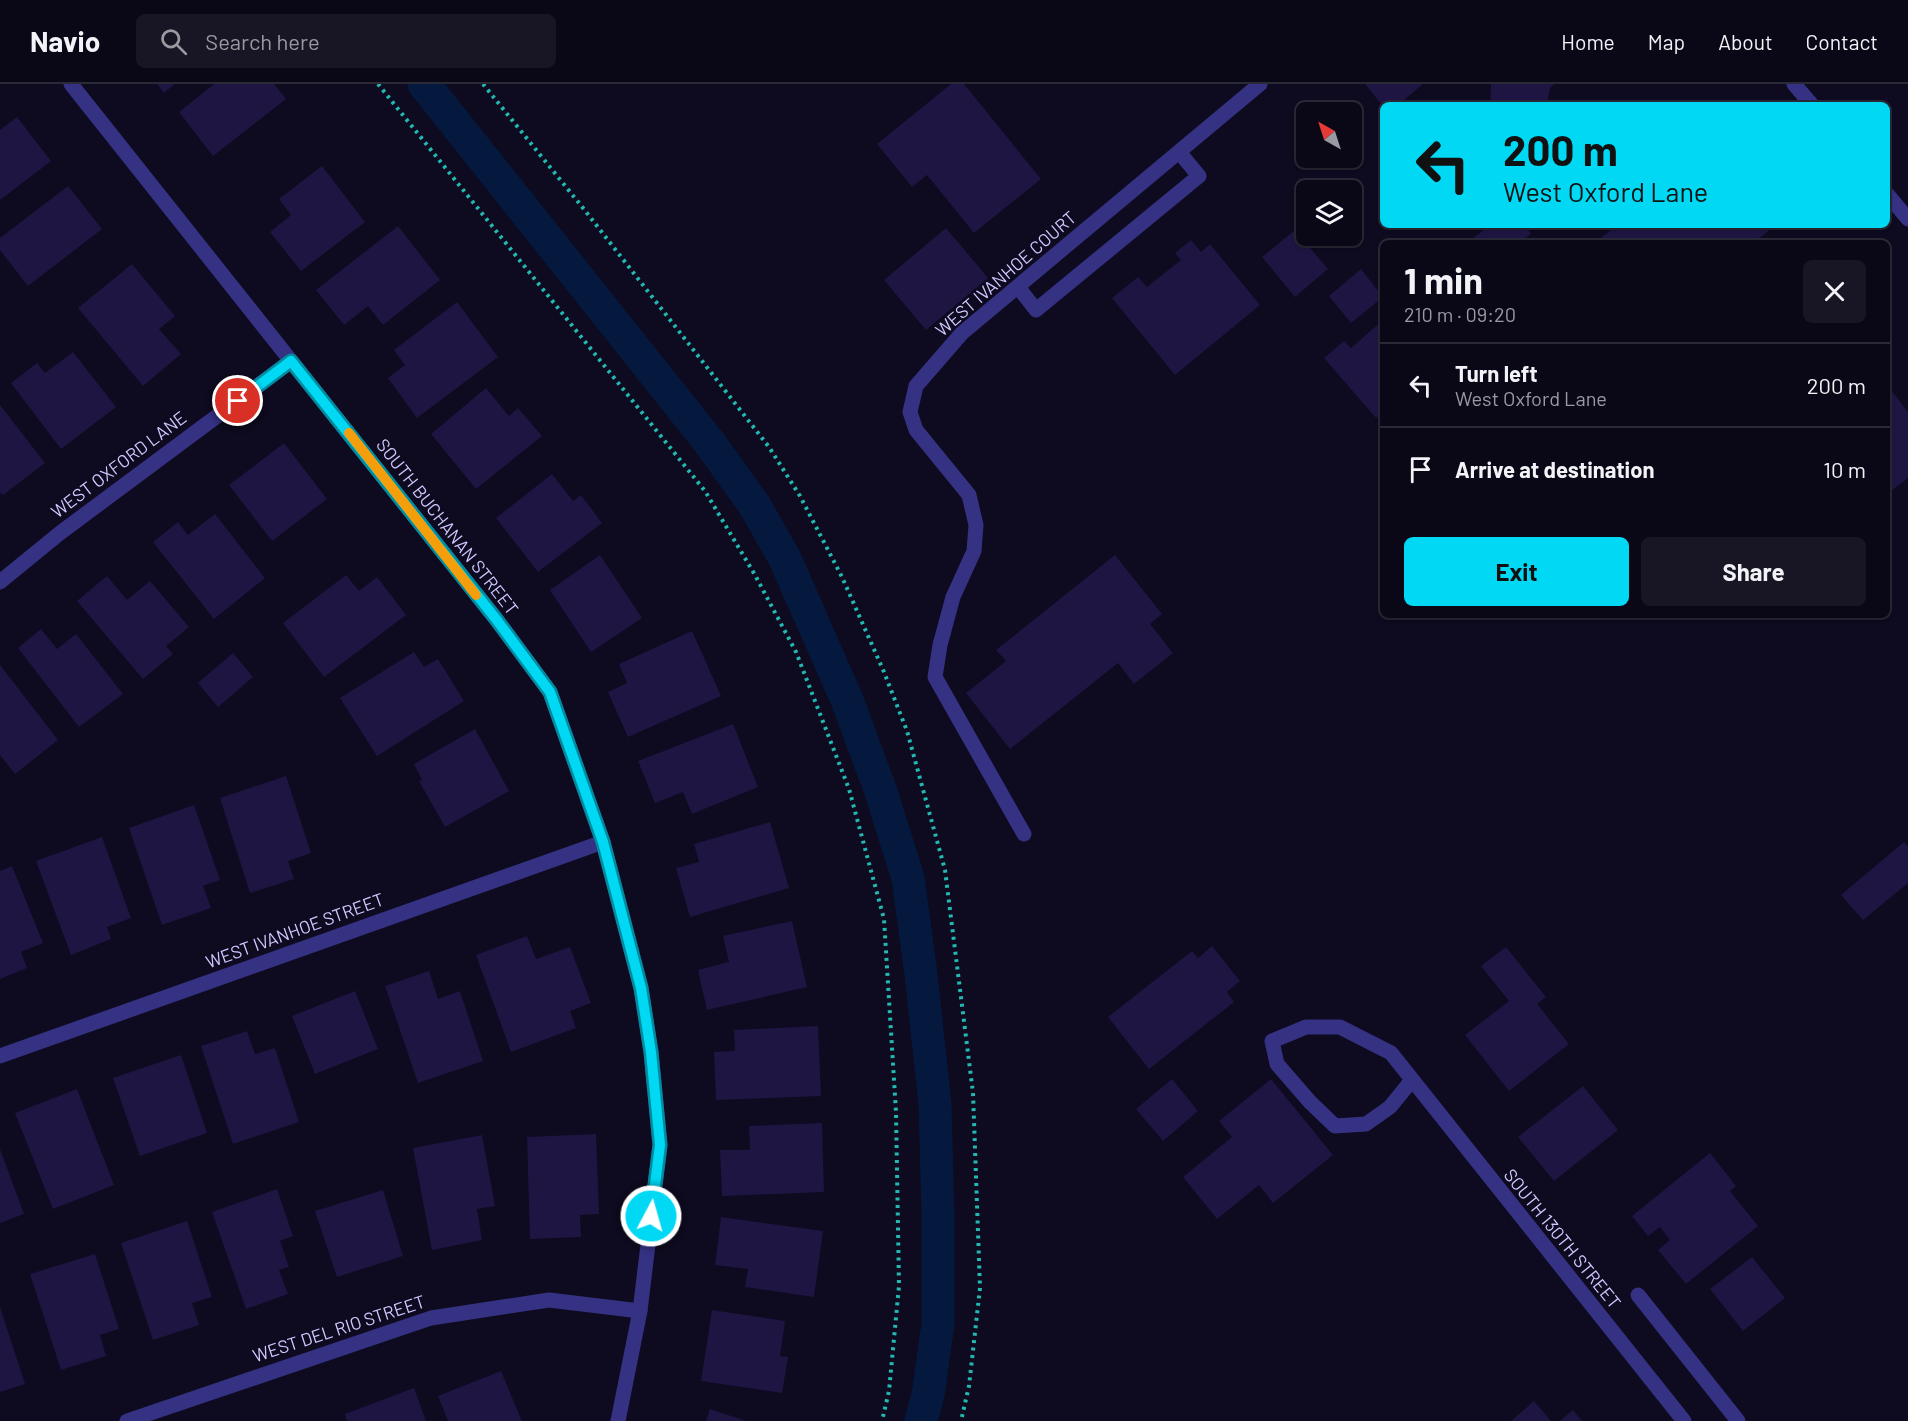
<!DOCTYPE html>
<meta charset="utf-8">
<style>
:root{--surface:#0a0817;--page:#181624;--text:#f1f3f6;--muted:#999aa1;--line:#2a2936;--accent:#00d8f4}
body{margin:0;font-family:Barlow,sans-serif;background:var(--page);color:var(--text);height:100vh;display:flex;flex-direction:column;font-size:22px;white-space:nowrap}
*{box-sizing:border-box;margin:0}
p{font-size:20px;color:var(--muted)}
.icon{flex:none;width:33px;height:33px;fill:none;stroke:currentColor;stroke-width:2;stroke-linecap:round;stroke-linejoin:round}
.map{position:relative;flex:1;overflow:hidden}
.panel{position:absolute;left:1380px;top:156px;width:510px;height:378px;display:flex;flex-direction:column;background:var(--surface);border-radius:9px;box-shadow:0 2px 4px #0004,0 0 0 2px var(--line)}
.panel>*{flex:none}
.banner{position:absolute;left:1380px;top:18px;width:510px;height:126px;border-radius:9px;box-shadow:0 2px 4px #0004,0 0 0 2px var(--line);background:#00d8f4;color:#111;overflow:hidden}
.needle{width:39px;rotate:321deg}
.buttons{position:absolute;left:1296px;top:18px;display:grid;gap:12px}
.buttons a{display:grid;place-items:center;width:66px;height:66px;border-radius:9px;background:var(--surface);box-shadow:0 2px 4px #0004,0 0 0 2px var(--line);font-size:30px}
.pin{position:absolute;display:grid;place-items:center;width:51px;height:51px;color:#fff;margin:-26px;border:3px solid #fff;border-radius:50%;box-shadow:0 2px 6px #0007}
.me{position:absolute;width:66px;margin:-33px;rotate:6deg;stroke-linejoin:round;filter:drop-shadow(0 0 4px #0008)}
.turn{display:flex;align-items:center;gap:21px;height:126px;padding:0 24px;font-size:27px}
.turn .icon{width:78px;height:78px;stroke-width:2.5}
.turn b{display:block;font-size:42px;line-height:51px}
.round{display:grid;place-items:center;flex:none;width:63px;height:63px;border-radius:9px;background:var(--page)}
.overview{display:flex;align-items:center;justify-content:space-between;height:102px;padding:0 24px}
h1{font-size:36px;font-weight:700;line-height:45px}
.primary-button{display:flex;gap:12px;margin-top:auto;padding:12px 24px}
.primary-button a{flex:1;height:69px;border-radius:9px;background:var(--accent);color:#111;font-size:24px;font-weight:700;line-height:69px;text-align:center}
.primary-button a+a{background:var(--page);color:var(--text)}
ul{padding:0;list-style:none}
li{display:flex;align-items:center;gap:18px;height:84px;padding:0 24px;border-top:2px solid var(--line)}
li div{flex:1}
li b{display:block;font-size:22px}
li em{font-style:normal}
header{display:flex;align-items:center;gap:36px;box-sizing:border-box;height:84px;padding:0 30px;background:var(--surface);border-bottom:2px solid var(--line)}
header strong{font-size:28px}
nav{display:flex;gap:33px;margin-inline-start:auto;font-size:21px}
.search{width:420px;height:54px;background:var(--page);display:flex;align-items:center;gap:15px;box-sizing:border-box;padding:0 21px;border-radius:9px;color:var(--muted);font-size:22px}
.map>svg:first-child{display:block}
</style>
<header>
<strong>Navio</strong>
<div class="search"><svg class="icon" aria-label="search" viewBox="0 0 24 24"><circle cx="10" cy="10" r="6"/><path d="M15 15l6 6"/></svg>Search here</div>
<nav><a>Home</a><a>Map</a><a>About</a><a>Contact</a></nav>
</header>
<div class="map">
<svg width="1908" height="1337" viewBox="0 0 1908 1337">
<rect width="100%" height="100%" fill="#0e0a1f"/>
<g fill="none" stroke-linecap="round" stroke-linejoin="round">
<path stroke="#05193e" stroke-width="33" d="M 424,0 L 709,358 L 755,422 L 785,475 L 847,616 L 880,705 L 908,794 L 921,890 L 935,1020 L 938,1130 L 938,1240 L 928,1311 L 921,1337"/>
</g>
<g fill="#1e1542">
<path d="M 157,0 L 175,0 L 164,9 Z"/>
<path d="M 214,0 L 274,0 L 286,15 L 213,72 L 179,28 Z"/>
<path d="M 951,0 L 964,0 L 1041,95 L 974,149 L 927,91 L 912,103 L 877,60 Z"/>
<path d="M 1365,0 L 1423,0 L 1398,21 L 1382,21 Z"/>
<path d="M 1491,0 L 1554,0 L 1550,4 L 1547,21 L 1490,21 Z"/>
<path d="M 17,33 L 51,77 L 0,116 L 0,46 Z"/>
<path d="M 322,82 L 365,138 L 301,187 L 270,148 L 291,131 L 279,115 Z"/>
<path d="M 68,102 L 102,145 L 28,202 L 0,166 L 0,154 Z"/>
<path d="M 1490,141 L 1525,141 L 1531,150 L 1519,159 L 1467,159 Z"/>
<path d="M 1617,141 L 1776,141 L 1753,159 L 1597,159 L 1596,158 Z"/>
<path d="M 398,142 L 440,196 L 383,241 L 368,222 L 344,241 L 316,206 Z"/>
<path d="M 946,144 L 988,194 L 926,246 L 884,196 Z"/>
<path d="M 1295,146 L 1328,185 L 1295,213 L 1262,173 Z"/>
<path d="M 1191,156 L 1201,168 L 1210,160 L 1260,221 L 1175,291 L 1112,214 L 1138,193 L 1147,203 L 1181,176 L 1175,169 Z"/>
<path d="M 132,180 L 175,232 L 159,245 L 181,270 L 143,302 L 78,224 Z"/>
<path d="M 1361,185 L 1383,213 L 1351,239 L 1329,212 Z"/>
<path d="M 457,218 L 498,273 L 417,334 L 388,294 L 405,281 L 394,266 Z"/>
<path d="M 1383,236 L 1383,328 L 1376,334 L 1324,274 L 1344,257 L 1351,264 Z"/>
<path d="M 73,268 L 116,323 L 61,365 L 11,299 L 37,279 L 45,289 Z"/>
<path d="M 1887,301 L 1908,328 L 1908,394 L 1887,410 Z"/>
<path d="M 486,304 L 509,332 L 518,324 L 542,352 L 476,405 L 431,350 Z"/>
<path d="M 0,321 L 45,379 L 3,411 L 0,408 Z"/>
<path d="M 284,359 L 327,415 L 272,457 L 229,401 Z"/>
<path d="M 552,390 L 573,417 L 581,411 L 602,439 L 538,488 L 496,434 Z"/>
<path d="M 215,430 L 265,494 L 214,535 L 153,458 L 178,438 L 188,451 Z"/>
<path d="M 600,471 L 642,534 L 591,568 L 550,506 Z"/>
<path d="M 1115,471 L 1162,530 L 1150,540 L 1173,569 L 1134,600 L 1118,579 L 1010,665 L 966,609 L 1006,577 L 996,566 Z"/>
<path d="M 346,491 L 359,507 L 377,493 L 406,531 L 324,593 L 283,539 Z"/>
<path d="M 107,492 L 127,516 L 150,497 L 189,543 L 166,562 L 173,570 L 143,595 L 77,517 Z"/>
<path d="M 41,545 L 57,565 L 76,550 L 123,610 L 79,643 L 18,564 Z"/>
<path d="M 692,547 L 721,612 L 628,653 L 608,608 L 627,599 L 619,580 Z"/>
<path d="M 414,568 L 424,583 L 438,575 L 464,617 L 377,672 L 340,614 Z"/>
<path d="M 233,569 L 253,593 L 218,623 L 198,599 Z"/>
<path d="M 0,581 L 58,656 L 15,690 L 0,671 Z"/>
<path d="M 733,640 L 758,703 L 692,730 L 683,708 L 655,719 L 638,677 Z"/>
<path d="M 475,645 L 509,707 L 445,743 L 419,697 L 422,696 L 414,680 Z"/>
<path d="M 286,692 L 311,769 L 288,777 L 294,795 L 250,809 L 220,714 Z"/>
<path d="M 194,721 L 220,796 L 203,802 L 211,824 L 162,841 L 129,744 Z"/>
<path d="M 770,738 L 789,804 L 690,833 L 676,784 L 699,778 L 694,760 Z"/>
<path d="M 102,753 L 131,834 L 107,843 L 111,855 L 71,871 L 36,777 Z"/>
<path d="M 1904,758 L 1908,763 L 1908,799 L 1863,836 L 1841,811 Z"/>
<path d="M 12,782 L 43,859 L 21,868 L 27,884 L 0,895 L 0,787 Z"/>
<path d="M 792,837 L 807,903 L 707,926 L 698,886 L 729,878 L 723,852 Z"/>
<path d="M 527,852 L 536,875 L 570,863 L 591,919 L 570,927 L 576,944 L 511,968 L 476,871 Z"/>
<path d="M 1212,862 L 1240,897 L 1227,908 L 1234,918 L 1149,985 L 1108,933 L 1192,867 L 1198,874 Z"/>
<path d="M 1506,863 L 1546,913 L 1537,920 L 1569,960 L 1509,1007 L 1465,951 L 1509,917 L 1481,882 Z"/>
<path d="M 429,887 L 438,915 L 460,907 L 483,977 L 418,999 L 385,902 Z"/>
<path d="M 355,907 L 378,965 L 315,990 L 292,932 Z"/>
<path d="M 818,942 L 821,1012 L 716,1016 L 714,968 L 735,967 L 734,946 Z"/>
<path d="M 247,947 L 255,970 L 275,964 L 299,1038 L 233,1060 L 201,962 Z"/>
<path d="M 181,971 L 207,1049 L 140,1072 L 113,994 Z"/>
<path d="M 1172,995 L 1198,1027 L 1163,1057 L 1136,1025 Z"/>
<path d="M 1271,995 L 1333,1071 L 1273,1119 L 1259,1101 L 1217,1135 L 1183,1093 L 1232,1053 L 1219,1037 Z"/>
<path d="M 1583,1002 L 1618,1046 L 1554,1097 L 1518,1053 Z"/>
<path d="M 77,1005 L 114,1101 L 53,1125 L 15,1029 Z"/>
<path d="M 822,1039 L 824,1108 L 722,1112 L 720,1066 L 750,1066 L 749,1042 Z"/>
<path d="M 596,1050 L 599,1130 L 580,1131 L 581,1153 L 530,1155 L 527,1053 Z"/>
<path d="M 482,1051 L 495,1122 L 477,1125 L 482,1156 L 432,1166 L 413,1064 Z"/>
<path d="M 0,1065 L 24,1130 L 0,1139 Z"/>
<path d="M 1710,1069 L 1736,1102 L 1730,1107 L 1758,1142 L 1686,1200 L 1658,1166 L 1670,1156 L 1660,1143 L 1648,1152 L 1632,1132 Z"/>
<path d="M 277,1105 L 293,1152 L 280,1157 L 289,1183 L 279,1186 L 288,1210 L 246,1225 L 212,1128 Z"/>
<path d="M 383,1106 L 403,1172 L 337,1193 L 315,1127 Z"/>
<path d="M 721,1133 L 823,1147 L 814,1213 L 745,1203 L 748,1185 L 715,1181 Z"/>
<path d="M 187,1137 L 212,1213 L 192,1219 L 199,1241 L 153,1256 L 121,1159 Z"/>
<path d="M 95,1170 L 119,1245 L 100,1251 L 106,1272 L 61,1286 L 30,1190 Z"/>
<path d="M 1752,1173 L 1785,1214 L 1743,1247 L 1710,1205 Z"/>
<path d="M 0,1223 L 25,1300 L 0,1308 Z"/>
<path d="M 712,1226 L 785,1237 L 780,1272 L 788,1273 L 782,1309 L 701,1297 Z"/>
<path d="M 501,1287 L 522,1337 L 448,1337 L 438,1312 Z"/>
<path d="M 414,1304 L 426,1337 L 347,1337 L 345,1330 Z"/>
<path d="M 1534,1317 L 1551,1337 L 1511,1337 Z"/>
<path d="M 710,1325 L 746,1337 L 706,1337 Z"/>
<path d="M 1573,1326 L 1582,1337 L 1560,1337 Z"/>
</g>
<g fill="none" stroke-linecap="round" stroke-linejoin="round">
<g stroke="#22b9b2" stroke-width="4" stroke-dasharray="3 4.5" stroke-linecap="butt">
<path d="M 378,0 L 705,407 L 755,491 L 796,568 L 849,705 L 884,835 L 896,1028 L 899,1202 L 889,1307 L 882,1337"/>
<path d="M 483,0 L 583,124 L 769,363 L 800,412 L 842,493 L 884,588 L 907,647 L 945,786 L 973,1009 L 980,1204 L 969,1302 L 961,1337"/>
</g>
<g stroke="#353183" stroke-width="15">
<path d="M 71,0 L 496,535 L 550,608 L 603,758 L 641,904 L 651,968 L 660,1061 L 640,1227 L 618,1337"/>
<path d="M 1794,0 L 1812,21"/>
<path d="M 1887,110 L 1908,135"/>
<path d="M 1018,203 L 1036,226 L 1199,92 L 1179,68"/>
<path d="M 0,498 L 60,449 L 291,277"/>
<path d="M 1024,750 L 935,593 L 940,561 L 953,513 L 974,467 L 976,441 L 969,411 L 916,346 L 910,328 L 916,302 L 962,249 L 1260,0"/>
<path d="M 0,972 L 603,758"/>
<path d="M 1412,996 L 1390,1023 L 1366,1040 L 1335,1042 L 1310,1018 L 1277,980 L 1272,957 L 1306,943 L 1340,943 L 1391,969 L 1684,1337"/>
<path d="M 1638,1211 L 1738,1337"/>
<path d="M 127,1337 L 431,1234 L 549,1216 L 640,1227"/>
</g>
</g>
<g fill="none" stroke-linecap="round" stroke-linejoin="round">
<defs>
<path id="route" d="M 238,317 L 291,277 L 496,535 L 550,608 L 603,758 L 641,904 L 651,968 L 660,1061 L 651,1132"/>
</defs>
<use href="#route" stroke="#008c9f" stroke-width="15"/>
<use href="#route" stroke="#00d8f4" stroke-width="10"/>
<path stroke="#f59e0b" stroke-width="10" d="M 349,349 L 476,511"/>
</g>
<g text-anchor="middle" stroke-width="4.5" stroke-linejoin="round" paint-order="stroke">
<g font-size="18" fill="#cfc9ff" stroke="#0e0a1f">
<text transform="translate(1006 190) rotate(-41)" y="6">WEST IVANHOE COURT</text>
<text transform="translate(119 381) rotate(-37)" y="6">WEST OXFORD LANE</text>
<text transform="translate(447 443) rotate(52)" y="6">SOUTH BUCHANAN STREET</text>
<text transform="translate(295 847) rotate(-20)" y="6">WEST IVANHOE STREET</text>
<text transform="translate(1562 1155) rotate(51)" y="6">SOUTH 130TH STREET</text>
<text transform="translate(339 1245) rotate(-18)" y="6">WEST DEL RIO STREET</text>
</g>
</g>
</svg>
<div class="buttons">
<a><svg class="needle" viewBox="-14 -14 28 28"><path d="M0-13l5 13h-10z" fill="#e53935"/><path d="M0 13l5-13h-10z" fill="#999aa1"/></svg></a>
<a><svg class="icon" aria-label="layers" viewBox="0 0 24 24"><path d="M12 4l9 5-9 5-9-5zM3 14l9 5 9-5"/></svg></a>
</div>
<div class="pin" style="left:238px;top:317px;background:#d93025"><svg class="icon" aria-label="arrive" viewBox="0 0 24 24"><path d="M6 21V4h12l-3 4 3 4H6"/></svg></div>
<svg class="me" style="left:651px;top:1132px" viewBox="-20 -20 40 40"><circle r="17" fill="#00d8f4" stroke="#fff" stroke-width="3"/><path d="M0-11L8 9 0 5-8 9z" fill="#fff"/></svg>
<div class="banner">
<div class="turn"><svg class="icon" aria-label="left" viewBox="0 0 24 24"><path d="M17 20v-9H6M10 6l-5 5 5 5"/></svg><div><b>200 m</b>West Oxford Lane</div></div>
</div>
<section class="panel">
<div class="overview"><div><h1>1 min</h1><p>210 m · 09:20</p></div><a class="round"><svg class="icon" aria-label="close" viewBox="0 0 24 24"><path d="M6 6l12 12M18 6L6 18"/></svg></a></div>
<ul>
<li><svg class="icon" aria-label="left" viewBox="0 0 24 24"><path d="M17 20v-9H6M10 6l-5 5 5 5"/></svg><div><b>Turn left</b><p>West Oxford Lane</p></div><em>200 m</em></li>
<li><svg class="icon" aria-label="arrive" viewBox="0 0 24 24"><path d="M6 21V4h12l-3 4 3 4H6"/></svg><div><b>Arrive at destination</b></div><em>10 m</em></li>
</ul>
<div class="primary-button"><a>Exit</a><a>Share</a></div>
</section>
</div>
